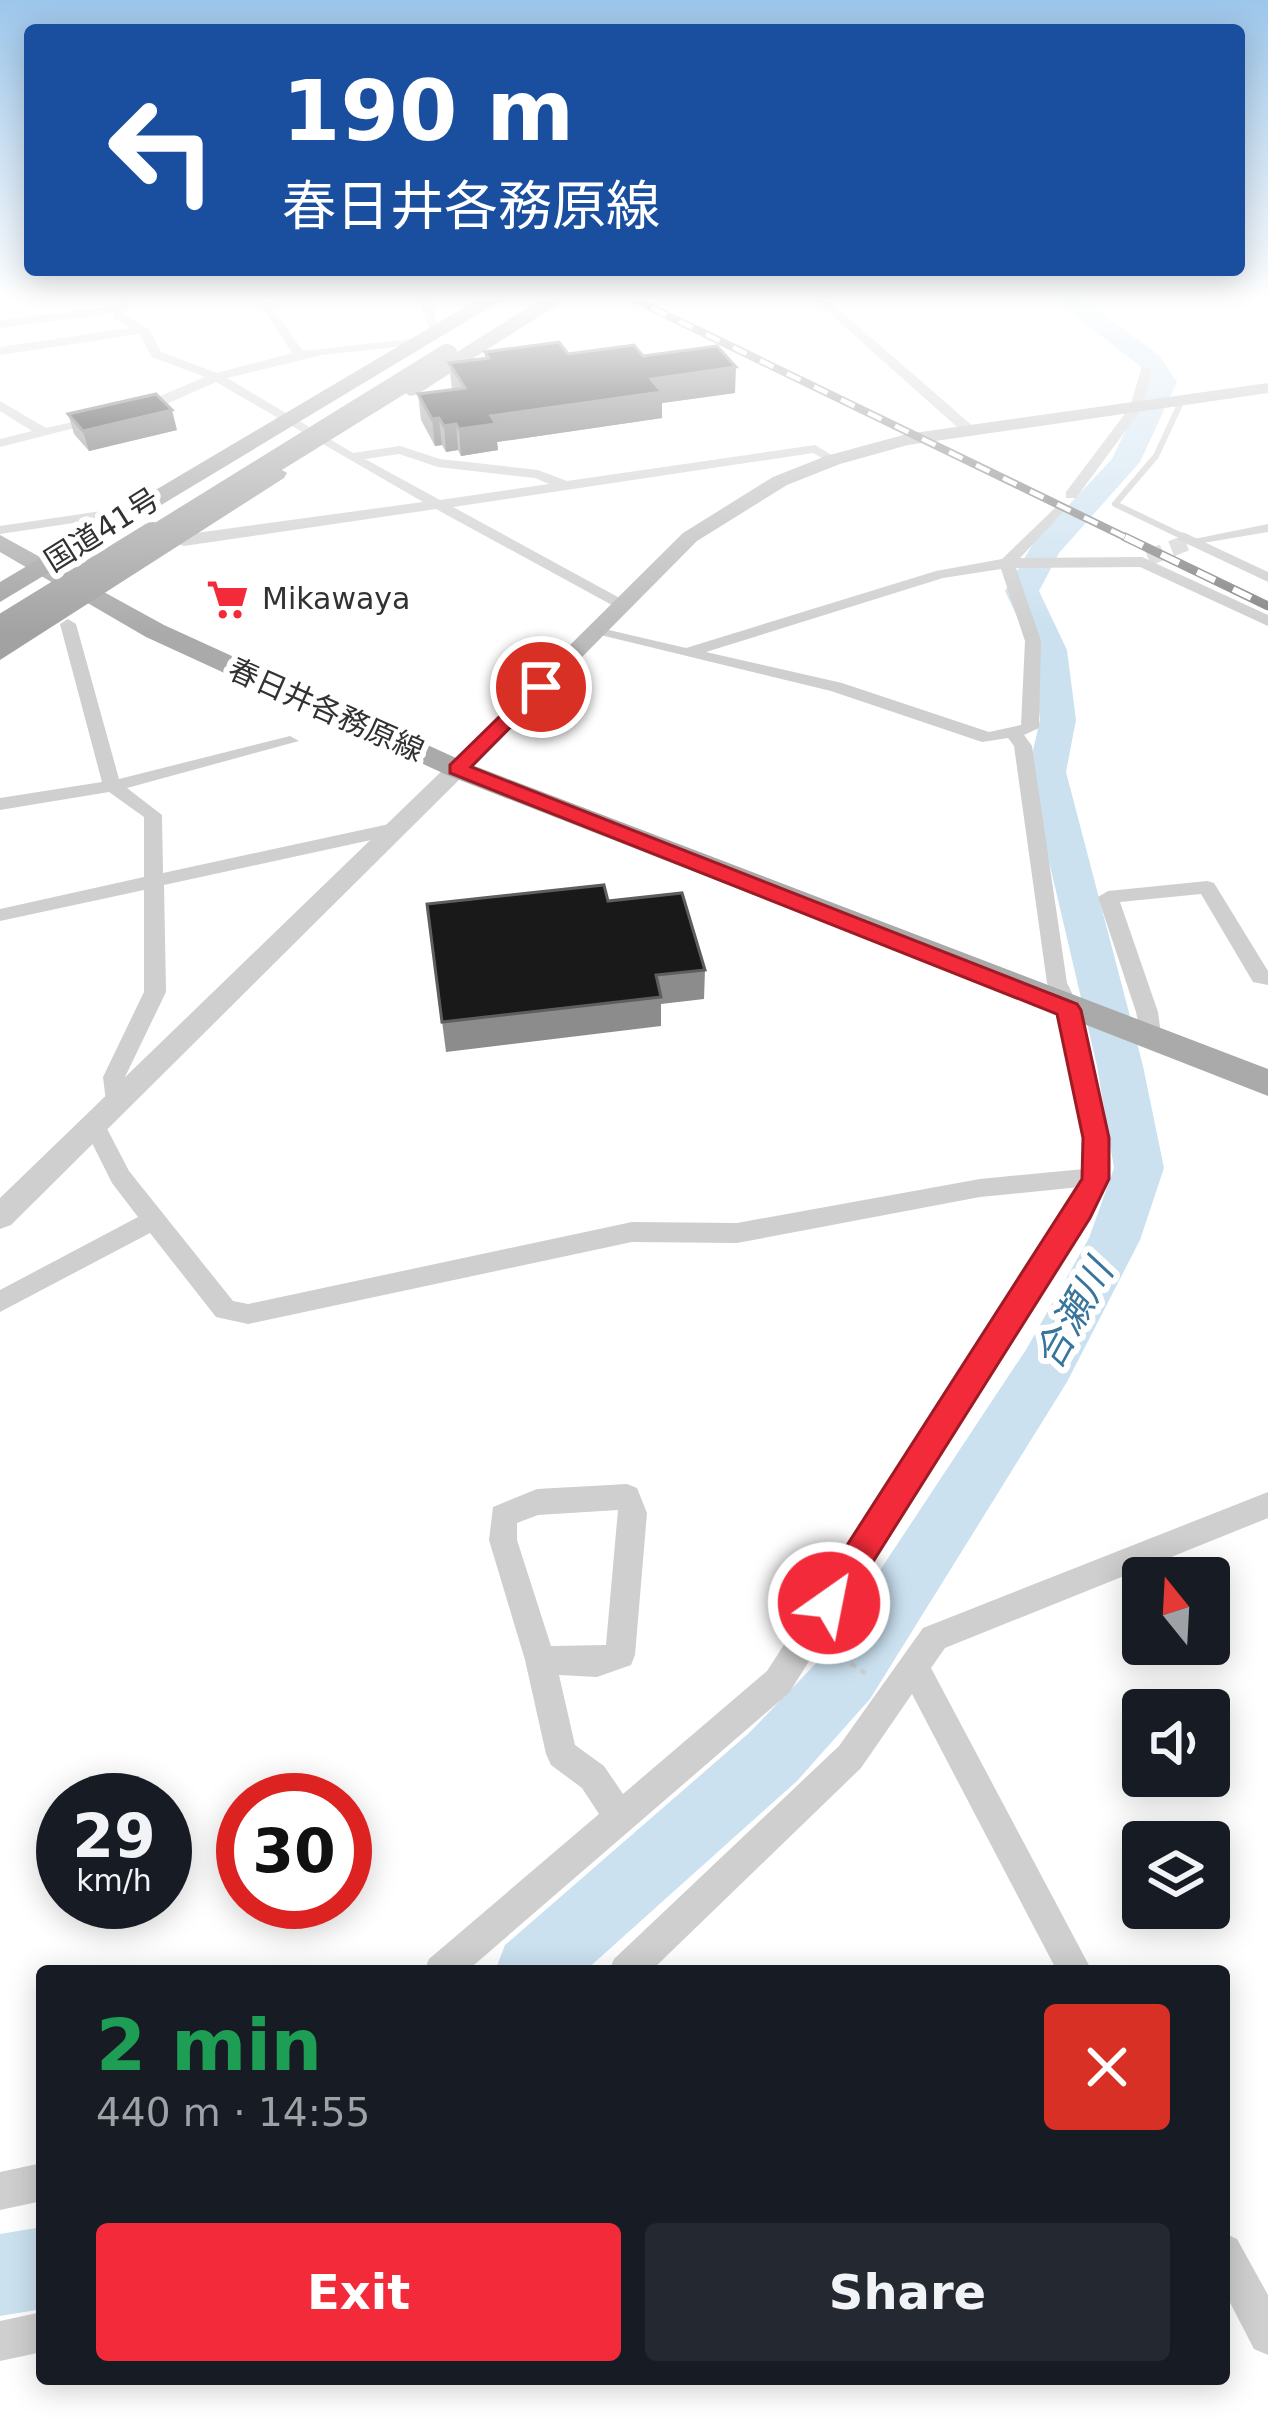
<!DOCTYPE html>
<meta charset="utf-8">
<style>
:root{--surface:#171b24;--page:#242831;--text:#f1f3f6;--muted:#9ea1a6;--accent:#f32a39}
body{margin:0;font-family:"DejaVu Sans","Noto Sans JP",sans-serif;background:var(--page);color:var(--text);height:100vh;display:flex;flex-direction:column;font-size:45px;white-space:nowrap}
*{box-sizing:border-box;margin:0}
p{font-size:39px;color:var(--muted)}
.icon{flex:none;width:66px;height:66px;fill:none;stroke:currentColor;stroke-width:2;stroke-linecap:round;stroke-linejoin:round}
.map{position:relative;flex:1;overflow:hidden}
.panel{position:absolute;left:36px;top:1965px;width:1194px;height:420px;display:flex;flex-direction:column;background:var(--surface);border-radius:12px;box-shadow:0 6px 30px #0003}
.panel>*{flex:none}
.banner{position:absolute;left:24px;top:24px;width:1221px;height:252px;border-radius:12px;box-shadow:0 6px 30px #0003;background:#1a4fa0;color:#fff;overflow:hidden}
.needle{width:78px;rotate:342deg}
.controls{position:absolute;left:1122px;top:1557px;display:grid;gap:24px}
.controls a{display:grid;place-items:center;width:108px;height:108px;border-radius:12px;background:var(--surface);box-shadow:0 6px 30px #0003;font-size:60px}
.speed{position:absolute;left:36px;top:1773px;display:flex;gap:24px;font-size:60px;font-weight:700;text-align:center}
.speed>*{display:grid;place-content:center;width:156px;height:156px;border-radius:50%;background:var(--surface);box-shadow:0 6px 30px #0003;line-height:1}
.speed small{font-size:30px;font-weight:400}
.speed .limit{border:18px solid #d22;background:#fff;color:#111}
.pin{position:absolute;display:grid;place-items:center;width:102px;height:102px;color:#fff;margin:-51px;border:6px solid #fff;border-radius:50%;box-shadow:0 3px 12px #0007}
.me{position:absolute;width:132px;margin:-66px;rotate:33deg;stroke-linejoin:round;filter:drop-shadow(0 0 9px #0008)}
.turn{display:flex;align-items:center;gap:42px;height:252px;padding:0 60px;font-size:54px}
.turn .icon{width:156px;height:156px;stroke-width:2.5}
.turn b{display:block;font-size:84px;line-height:102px}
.round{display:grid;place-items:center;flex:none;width:126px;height:126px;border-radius:12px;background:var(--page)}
.head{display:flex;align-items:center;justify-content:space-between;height:204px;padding:0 60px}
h1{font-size:72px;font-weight:700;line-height:90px;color:#1e9e55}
.action{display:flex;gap:24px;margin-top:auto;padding:24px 60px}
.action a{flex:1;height:138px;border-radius:12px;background:var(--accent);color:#fff;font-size:48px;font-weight:700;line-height:138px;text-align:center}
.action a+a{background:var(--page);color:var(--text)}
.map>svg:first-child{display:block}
</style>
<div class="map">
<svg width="1268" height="2421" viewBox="0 0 1268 2421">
<rect width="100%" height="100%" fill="#fff"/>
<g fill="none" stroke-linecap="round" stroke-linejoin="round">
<g fill="#cbe1f0" fill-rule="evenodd">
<path d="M 1048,295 L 1076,295 L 1159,355 L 1177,382 L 1140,462 L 1059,553 L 1039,591 L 1067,650 L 1076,720 L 1066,772 L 1143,1066 L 1164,1168 L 1140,1240 L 1067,1382 L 870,1699 L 797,1781 L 585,1971 L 495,1971 L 505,1945 L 749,1733 L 824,1655 L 1027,1348 L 1089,1238 L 1114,1168 L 1097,1066 L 1028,772 L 1040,720 L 1033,650 L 1005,591 L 1034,542 L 1112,459 L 1149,382 L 1140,366 Z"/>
<path d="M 42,2227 L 42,2309 L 0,2316 L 0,2234 Z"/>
</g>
<path stroke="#d6d6d6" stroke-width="16" stroke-dasharray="16 9" stroke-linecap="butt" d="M 1148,558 L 1191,541"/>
<path stroke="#cfcfcf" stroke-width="4.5" stroke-dasharray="6 6" stroke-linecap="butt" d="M 831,1650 L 871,1677"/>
<path stroke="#cfcfcf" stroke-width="6" d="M 1182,400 L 1156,456 L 1115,504 L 1190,540"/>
<path stroke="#cfcfcf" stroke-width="9" d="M 1183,537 L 1268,577"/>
<g fill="#cfcfcf" fill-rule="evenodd">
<path d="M 119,295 L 131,295 L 125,315 L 150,330 L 161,352 L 217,373 L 292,353 L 261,305 L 267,301 L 303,351 L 428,337 L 424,344 L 322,355 L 227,378 L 353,453 L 400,446 L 440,459 L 538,470 L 567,481 L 815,445 L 840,460 L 833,464 L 813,453 L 453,507 L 627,602 L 629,605 L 621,610 L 436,509 L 184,546 L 165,540 L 167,537 L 423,502 L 216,382 L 153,410 L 132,414 L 132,408 L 205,377 L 152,357 L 139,334 L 0,355 L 0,347 L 130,328 L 115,319 L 114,313 L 0,328 L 0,320 L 116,306 ZM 399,454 L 438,467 L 535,478 L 549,484 L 440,500 L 365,459 Z"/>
<path d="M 418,295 L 430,295 L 440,336 L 430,333 Z"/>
<path d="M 809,295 L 822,295 L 975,428 L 975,434 L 965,434 Z"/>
<path d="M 1142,366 L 1152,369 L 1143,407 L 1076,498 L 1066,498 L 1066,492 L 1130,407 Z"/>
<path d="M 0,401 L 46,428 L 103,415 L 110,419 L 0,447 L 0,439 L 32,431 L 0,411 Z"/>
<path d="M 1059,504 L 1064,505 L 1064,511 L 1020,558 L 1142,557 L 1268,615 L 1268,626 L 1140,567 L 1016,568 L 1041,641 L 1039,728 L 1024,735 L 1032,746 L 1067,983 C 1087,1018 1112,1132 1108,1174 C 1106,1188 1096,1204 1089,1217 L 789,1693 L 467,1971 L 424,1971 L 429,1959 L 599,1814 L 582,1788 L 551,1765 L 546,1754 L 525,1660 L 489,1540 L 493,1507 L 537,1489 L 627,1484 L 637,1488 L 647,1513 L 635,1655 L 631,1665 L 597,1677 L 559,1675 L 575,1745 L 604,1766 L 623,1794 L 767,1671 L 1080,1187 L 980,1197 L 737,1243 L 632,1242 L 248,1324 L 216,1317 L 150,1233 L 0,1312 L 0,1290 L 138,1217 L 112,1183 L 83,1125 L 94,1117 L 102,1119 L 129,1171 L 233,1301 L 248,1304 L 632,1222 L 737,1223 L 980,1179 L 1084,1169 C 1085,1122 1068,1022 1047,983 L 1014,746 L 1008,738 L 982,742 L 831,691 L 588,632 L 596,627 L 686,648 L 936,571 L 1002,559 ZM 1001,569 L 1025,641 L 1021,725 L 989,732 L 842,683 L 706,652 L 943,578 ZM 618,1510 L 606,1645 L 551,1646 L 517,1540 L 517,1523 L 538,1515 Z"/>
<path d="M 142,505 L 147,506 L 147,512 L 0,534 L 0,526 Z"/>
<path d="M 1268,524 L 1268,532 L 1191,545 L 1184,541 Z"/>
<path d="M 68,619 L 76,624 L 119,779 L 290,736 L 299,741 L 127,788 L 162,815 L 163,873 L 394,823 L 403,829 L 394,835 L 164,885 L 166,992 L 125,1077 L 128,1102 L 117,1110 L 106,1102 L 103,1077 L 144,992 L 144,890 L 0,921 L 0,909 L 144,877 L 144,817 L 109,792 L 0,810 L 0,798 L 102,782 L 60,624 Z"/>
<path d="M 1207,881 L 1214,883 L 1268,971 L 1268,985 L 1253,982 L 1201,894 L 1120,902 L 1158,1012 L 1162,1041 L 1151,1049 L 1143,1046 L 1136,1012 L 1098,897 L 1108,891 Z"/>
<path d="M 1268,1492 L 1268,1518 L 945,1648 L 931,1668 L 1092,1971 L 1057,1971 L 912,1694 L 861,1768 L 651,1971 L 609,1971 L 614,1959 L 839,1746 L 923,1628 Z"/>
<path d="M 42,2163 L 42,2201 L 0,2210 L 0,2172 Z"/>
<path d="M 1224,2233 L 1237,2239 L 1268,2295 L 1268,2355 L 1254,2349 L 1224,2291 Z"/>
<path d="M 42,2312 L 42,2352 L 0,2361 L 0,2321 Z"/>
</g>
<path fill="#cfcfcf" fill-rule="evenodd" d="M 457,762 L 468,769 L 465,774 L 11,1225 L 0,1229 L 0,1198 L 449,764 Z"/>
<path fill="#bcbcbc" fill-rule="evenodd" d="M 1268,383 L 1268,393 L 908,445 L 840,464 L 787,485 L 697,541 L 466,774 L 457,776 L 445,769 L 683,533 L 773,477 L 826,456 L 907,434 Z"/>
<path fill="#aaa" fill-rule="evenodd" d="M 0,535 L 164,625 L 467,763 L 1268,1069 L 1268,1096 L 447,775 L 146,637 L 0,552 Z"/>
<g fill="#a2a2a2" fill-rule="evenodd">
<path d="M 485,295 L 510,295 L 0,602 L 0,582 Z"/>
<path d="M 547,295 L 572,295 L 418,394 L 410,396 L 399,389 Z"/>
<path d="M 275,466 L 287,473 L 284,478 L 0,660 L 0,638 Z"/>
</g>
<defs>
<path id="rail-far1" d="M 625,295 L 1131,540"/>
<path id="rail" d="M 1125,537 L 1268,606"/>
</defs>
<use href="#rail-far1" stroke="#878787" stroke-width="8"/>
<use href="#rail" stroke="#878787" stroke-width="9"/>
<use href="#rail-far1" stroke="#fff" stroke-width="4.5" stroke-dasharray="15" stroke-linecap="butt"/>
<use href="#rail" stroke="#fff" stroke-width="6" stroke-dasharray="20" stroke-linecap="butt"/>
<path stroke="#a2a2a2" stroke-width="22" d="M 148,540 L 447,355"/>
<path stroke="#a2a2a2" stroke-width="30" d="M 0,631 L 153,537"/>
</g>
<g fill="#8c8c8c">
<path d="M 485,352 L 643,356 L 735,393 L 662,403 L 662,418 L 497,442 L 498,450 L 461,456 L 458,450 L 446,452 L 442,445 L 435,446 L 421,420 L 418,394 L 452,390 L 449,363 L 485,358 Z"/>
<path d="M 68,414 L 177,430 L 89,451 L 74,434 Z"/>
<path d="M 608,901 L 705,970 L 704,999 L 661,1004 L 661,1026 L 446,1052 L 427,904 Z"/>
</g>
<g fill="#5e5e5e">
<path d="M 736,367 L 735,393 L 662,403 L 662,418 L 497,442 L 498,450 L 461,456 L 459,429 L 491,416 L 651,379 Z"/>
<path d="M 172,410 L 177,430 L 89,451 L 83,431 Z"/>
<path d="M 439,418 L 442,445 L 435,446 L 432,419 Z"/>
<path d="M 456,424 L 458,450 L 446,452 L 444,426 Z"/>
</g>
<g fill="#191919" stroke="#5e5e5e" stroke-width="3">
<path d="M 559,342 L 568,354 L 634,345 L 643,356 L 717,346 L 736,367 L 651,379 L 662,392 L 491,416 L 496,424 L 459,429 L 456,424 L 444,426 L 439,418 L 432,419 L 418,394 L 465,388 L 449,363 L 489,358 L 485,352 Z"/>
<path d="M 156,394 L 172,410 L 83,431 L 68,414 Z"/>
<path d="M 604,885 L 608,901 L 682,893 L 705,970 L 656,975 L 661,997 L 442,1022 L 427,904 Z"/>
</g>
<linearGradient id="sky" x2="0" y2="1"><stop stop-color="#9cc6eb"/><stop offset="0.47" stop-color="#fff"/><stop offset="1" stop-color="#fff" stop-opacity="0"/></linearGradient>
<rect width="1268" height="634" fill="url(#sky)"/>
<path fill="#f32a39" stroke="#9e1b25" stroke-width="3" d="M 534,683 L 550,687 L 471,767 L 1077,1004 L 1081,1010 L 1109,1138 L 1109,1179 L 1090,1218 L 840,1614 L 829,1619 L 817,1614 L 812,1603 L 817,1592 L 1082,1179 L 1083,1138 L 1057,1014 L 450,773 L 450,765 Z"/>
<defs>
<symbol id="supermarket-bare" viewBox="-9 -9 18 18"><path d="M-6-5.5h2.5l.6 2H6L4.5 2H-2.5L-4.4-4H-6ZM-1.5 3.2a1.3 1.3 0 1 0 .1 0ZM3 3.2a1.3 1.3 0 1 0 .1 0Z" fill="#f32a39" stroke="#fff" stroke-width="2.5" paint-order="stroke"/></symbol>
</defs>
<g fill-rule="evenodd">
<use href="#supermarket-bare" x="198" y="570" width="59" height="59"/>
</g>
<g text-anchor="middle" stroke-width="12" stroke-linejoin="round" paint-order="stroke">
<g font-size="30" fill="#323232" stroke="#fff">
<text transform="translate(102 530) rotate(-32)" y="10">国道41号</text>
<text transform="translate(326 710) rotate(24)" y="10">春日井各務原線</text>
</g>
<g font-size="30" fill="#323232" stroke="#fff" text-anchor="start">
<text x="262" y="609">Mikawaya</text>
</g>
<g font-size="39" font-style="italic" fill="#38759c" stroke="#fff">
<text transform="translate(1073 1314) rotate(-61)" y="14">合瀬川</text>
</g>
</g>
</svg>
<div class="controls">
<a><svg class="needle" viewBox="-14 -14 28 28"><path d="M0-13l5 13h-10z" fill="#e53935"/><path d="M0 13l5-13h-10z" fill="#9ea1a6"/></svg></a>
<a><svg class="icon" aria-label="sound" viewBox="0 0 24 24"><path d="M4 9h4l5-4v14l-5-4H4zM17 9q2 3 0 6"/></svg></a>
<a><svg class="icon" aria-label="layers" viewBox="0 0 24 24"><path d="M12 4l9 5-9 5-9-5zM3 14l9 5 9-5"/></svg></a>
</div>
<div class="speed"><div>29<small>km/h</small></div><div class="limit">30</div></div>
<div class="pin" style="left:541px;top:687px;background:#d93025"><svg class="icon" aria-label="arrive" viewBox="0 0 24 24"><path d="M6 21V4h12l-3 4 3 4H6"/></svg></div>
<svg class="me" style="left:829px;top:1603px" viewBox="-20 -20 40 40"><circle r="17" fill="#f32a39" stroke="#fff" stroke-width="3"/><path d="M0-11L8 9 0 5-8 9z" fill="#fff"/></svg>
<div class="banner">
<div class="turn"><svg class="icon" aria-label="left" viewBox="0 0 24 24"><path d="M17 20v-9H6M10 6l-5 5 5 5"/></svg><div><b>190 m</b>春日井各務原線</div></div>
</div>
<section class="panel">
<div class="head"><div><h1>2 min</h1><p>440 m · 14:55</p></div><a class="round" style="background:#d93025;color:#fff"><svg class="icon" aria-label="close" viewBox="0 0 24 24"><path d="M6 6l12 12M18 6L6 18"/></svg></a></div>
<div class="action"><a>Exit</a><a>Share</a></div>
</section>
</div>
